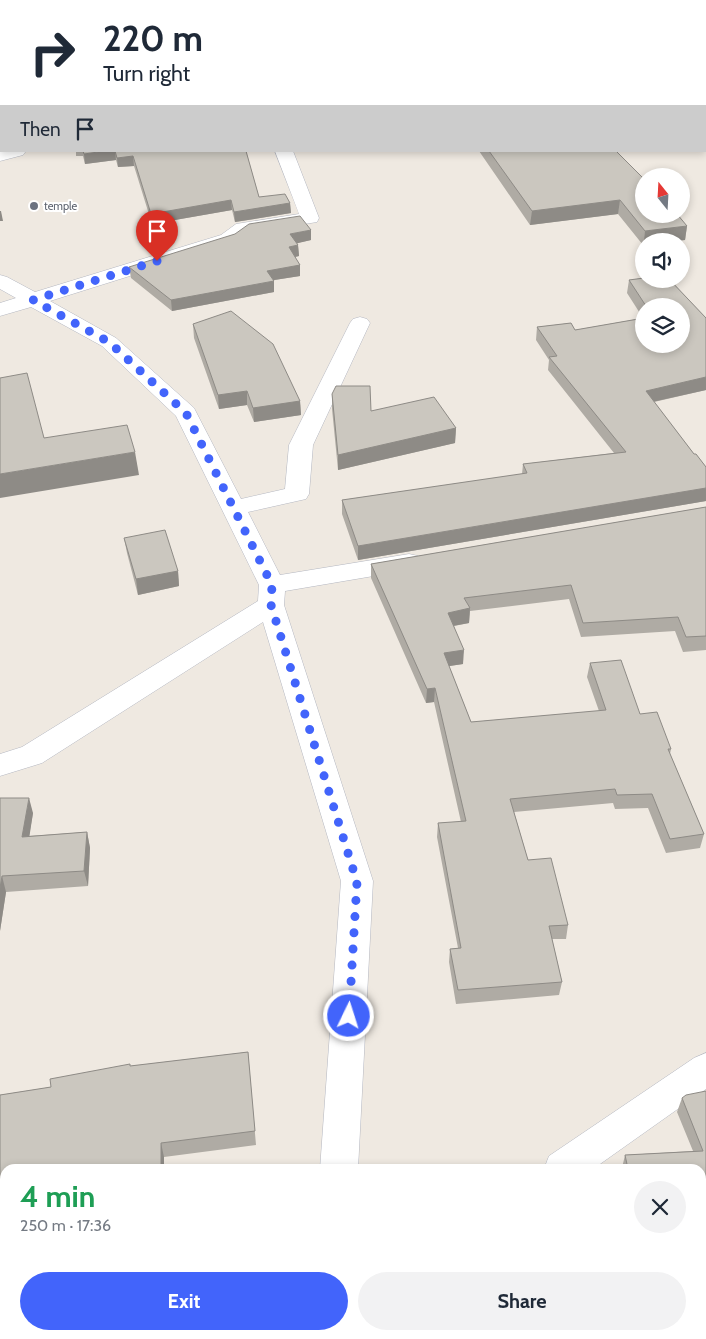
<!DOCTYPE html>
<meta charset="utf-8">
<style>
:root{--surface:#fff;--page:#f2f2f3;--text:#1f2937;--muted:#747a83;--accent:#4264fb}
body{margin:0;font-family:Cabin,sans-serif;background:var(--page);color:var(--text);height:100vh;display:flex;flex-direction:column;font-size:19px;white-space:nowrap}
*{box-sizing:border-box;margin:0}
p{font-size:16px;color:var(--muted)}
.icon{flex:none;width:28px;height:28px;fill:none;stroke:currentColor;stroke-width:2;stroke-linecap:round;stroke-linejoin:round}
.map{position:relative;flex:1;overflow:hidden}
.drawer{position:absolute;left:0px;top:1164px;width:706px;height:176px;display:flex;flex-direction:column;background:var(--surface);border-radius:15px 15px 0 0;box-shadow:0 2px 8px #0003}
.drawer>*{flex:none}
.top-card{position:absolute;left:0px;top:0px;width:706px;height:152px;box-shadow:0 2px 8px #0003;background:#fff;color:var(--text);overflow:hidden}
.needle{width:32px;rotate:342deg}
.fabs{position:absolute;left:635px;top:168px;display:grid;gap:10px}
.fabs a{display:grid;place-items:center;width:55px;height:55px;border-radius:50%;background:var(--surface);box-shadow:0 2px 8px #0003;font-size:25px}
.pin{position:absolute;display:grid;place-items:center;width:42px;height:42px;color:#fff;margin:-51px -21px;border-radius:50% 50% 50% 0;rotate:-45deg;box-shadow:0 0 5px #0007}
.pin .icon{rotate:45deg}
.me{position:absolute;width:55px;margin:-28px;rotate:4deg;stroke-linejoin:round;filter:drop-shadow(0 0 4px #0008)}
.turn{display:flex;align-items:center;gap:18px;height:105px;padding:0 20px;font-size:22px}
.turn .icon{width:65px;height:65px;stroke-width:2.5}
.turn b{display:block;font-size:35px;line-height:42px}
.then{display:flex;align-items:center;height:48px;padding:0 20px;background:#0003;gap:10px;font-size:19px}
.round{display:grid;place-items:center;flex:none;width:52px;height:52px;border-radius:26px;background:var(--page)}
.head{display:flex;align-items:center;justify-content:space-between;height:85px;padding:0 20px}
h1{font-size:30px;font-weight:700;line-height:38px;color:#1e9e55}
.primary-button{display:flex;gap:10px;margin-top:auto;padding:10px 20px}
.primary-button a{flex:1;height:58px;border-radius:30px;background:var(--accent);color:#fff;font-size:20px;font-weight:700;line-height:58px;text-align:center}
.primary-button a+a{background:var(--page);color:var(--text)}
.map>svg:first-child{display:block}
</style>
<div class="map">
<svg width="706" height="1339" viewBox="0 0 706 1339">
<rect width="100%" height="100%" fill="#efe9e1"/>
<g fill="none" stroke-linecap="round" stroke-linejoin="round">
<defs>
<g id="minor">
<rect x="428" y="0" width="14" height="1"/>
<path d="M 0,150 L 1,151 L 26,151 L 23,155 L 0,161 Z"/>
<path d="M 275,151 L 293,151 L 319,218 L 317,222 L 249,233 L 235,243 L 50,301 L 116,338 L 194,408 L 241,499 L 285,489 L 289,445 L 350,323 L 353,319 L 360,317 L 367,319 L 370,323 L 313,445 L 309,494 L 306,499 L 248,512 L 280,575 L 409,554 L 418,556 L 422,562 L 418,568 L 409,570 L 285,591 L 284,605 L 373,881 L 358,1169 L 320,1169 L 341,881 L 263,622 L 42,763 L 0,776 L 0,754 L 22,747 L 258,601 L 259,585 L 176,416 L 102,346 L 31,307 L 0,316 L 0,303 L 16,298 L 0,289 L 0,275 L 7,277 L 35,292 L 221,235 L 236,224 L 299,214 Z"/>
<path d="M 706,1053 L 706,1089 L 593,1169 L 544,1169 L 549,1156 L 694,1058 Z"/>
<rect x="314" y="1335" width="40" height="4"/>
</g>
</defs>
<use href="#minor" stroke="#b4b7c1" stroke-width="1"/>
<use href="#minor" fill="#fff" fill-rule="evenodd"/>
</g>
<g fill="#afaba4" fill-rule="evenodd">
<path d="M 446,0 L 608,0 L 610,1 L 447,1 Z"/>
<path d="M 687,0 L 706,0 L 706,20 L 705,19 L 705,1 L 688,1 Z"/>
<rect x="0" y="57" width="1" height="91"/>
<path d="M 76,151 L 246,151 L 259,197 L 290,203 L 291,213 L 235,222 L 232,210 L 152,224 L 134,166 L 118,167 L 116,160 L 85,164 L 83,156 L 76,156 Z"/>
<path d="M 479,151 L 616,151 L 687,226 L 685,240 L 675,241 L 644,241 L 643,245 L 618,214 L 530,225 Z"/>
<path d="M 311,230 L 311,240 L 297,243 L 298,245 L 299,256 L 295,257 L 300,265 L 300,276 L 274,280 L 274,292 L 172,311 L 131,278 L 129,267 Z"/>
<path d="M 644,278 L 644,279 L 669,279 L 706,318 L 706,390 L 654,402 L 694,454 L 696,454 L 706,467 L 706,501 L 358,560 L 342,514 L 342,500 L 522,474 L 523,464 L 614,453 L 548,370 L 549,360 L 536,340 L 537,327 L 571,323 L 575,330 L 643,318 L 627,293 L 629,280 ZM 644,306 L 681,306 L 681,344 L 644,344 Z"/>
<path d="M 193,324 L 300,401 L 301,415 L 254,422 L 247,405 L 219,409 L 194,338 Z"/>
<path d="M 332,394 L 371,411 L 456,428 L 455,443 L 338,470 L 332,409 Z"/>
<path d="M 706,507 L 706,650 L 683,652 L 675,631 L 581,637 L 569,599 L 470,611 L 469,623 L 454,626 L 463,664 L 449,666 L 471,722 L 599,711 L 587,677 L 590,663 L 640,714 L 671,749 L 670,754 L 704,834 L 700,848 L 666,853 L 648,808 L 615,809 L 613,803 L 514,812 L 528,860 L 568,925 L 566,939 L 552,939 L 562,982 L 559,995 L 456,1004 L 449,962 L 450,949 L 458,948 L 437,837 L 438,823 L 461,822 L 434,702 L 426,703 L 371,578 L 371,564 Z"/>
<path d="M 124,538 L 178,571 L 179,586 L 138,595 L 127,553 Z"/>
<path d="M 0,798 L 33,813 L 29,836 L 87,832 L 90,848 L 88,886 L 6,892 L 0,931 Z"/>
<path d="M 248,1052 L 256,1145 L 164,1157 L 164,1169 L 5,1169 L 5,1250 L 0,1251 L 0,1095 L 51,1087 L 131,1066 Z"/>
<path d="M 706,1091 L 706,1252 L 701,1252 L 701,1169 L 622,1169 L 622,1168 L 625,1155 L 693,1151 L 677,1112 L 682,1098 Z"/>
<path d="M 537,1335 L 612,1335 L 613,1339 L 537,1339 Z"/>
</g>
<g fill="#8e8b86">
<path d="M 265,0 L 331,0 L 321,1 L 265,1 Z"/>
<path d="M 358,0 L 406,0 L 397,1 L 358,1 Z"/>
<rect x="453" y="0" width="45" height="1"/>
<rect x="501" y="0" width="9" height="1"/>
<rect x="705" y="91" width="1" height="9"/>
<rect x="705" y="117" width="1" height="9"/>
<path d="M 105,151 L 115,151 L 116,160 L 85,164 L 84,154 Z"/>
<path d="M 133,156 L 134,166 L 118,167 L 117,158 Z"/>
<path d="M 231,200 L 232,210 L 152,224 L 151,214 Z"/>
<path d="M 620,200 L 618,214 L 530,225 L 532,211 Z"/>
<path d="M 290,203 L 291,213 L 235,222 L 234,212 Z"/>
<path d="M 0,211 L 1,211 L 3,221 L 0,221 Z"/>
<path d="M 687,226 L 685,240 L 675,241 L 644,241 L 645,231 Z"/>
<path d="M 311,230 L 311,240 L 290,245 L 290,234 Z"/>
<path d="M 298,245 L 299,256 L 290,258 L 289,247 Z"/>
<path d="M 300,265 L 300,276 L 268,281 L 267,271 Z"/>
<path d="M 274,281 L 274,292 L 172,311 L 171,300 Z"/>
<path d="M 706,377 L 706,390 L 643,404 L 646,391 Z"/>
<path d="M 247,391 L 247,405 L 219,409 L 218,395 Z"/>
<path d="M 300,401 L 301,415 L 254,422 L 253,408 Z"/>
<path d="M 456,428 L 455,443 L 338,470 L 338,455 Z"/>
<path d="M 135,452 L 139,475 L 0,498 L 0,474 Z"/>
<path d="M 706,488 L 706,501 L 358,560 L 358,546 Z"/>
<path d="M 178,571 L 179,586 L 138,595 L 136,579 Z"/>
<path d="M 470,608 L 469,623 L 447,627 L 448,613 Z"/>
<path d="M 464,650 L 463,664 L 443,667 L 444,653 Z"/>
<path d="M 435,688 L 434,702 L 426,703 L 427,689 Z"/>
<path d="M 29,798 L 33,813 L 27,852 L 22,837 Z"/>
<path d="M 87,832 L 90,848 L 88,886 L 84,871 Z"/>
<path d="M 2,876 L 6,892 L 0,931 L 0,888 Z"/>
<path d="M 161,1143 L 164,1157 L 164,1169 L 161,1169 Z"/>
<rect x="177" y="1335" width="4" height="4"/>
</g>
<g fill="#cbc7bf" stroke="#8e8b86">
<path d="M 0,0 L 265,0 L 266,1 L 1,1 L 1,47 L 0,46 Z"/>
<path d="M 515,0 L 608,0 L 610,1 L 517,1 Z"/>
<path d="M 697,0 L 706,0 L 706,10 L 705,8 L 705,1 L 698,1 Z"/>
<rect x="0" y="57" width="1" height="82"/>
<path d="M 705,76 L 706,77 L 706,91 L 705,91 Z"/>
<path d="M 83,151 L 105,151 L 84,154 Z"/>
<path d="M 115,151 L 246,151 L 259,197 L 285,194 L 290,203 L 234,212 L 231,200 L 151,214 L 133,156 L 117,158 Z"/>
<path d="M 489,151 L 616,151 L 644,179 L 644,214 L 677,214 L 687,226 L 645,231 L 620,200 L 532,211 Z"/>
<path d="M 300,216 L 311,230 L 290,234 L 298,245 L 289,247 L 300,265 L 267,271 L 274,281 L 171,300 L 129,267 L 235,234 L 249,224 Z"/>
<path d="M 644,278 L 644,279 L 669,279 L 706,318 L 706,377 L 646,391 L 694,454 L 696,454 L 706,467 L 706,488 L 358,546 L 342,500 L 527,473 L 523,464 L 626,452 L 549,357 L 557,356 L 537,327 L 571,323 L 575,330 L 644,318 L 644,344 L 681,344 L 681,306 L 646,306 L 629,280 Z"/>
<path d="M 231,311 L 273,344 L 300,401 L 253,408 L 247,391 L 218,395 L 193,324 Z"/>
<path d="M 27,373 L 44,438 L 127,425 L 135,452 L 0,474 L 0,378 Z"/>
<path d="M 336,386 L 370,386 L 371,411 L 434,397 L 456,428 L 338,455 L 332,394 Z"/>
<path d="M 706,507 L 706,636 L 686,637 L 678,617 L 583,623 L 571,585 L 464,598 L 470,608 L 448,613 L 464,650 L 444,653 L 471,722 L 606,710 L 590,663 L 621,660 L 640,714 L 657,712 L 671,749 L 668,749 L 704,834 L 670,839 L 652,794 L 617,795 L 615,789 L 510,799 L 528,860 L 551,858 L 568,925 L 549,926 L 562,982 L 458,990 L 450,949 L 461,948 L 438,823 L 466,821 L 435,688 L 427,689 L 371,564 Z"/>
<path d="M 165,530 L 178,571 L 136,579 L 124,538 Z"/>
<path d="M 0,798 L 29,798 L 22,837 L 87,832 L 84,871 L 2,876 L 0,888 Z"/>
<path d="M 248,1052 L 255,1131 L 161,1143 L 161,1169 L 5,1169 L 5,1236 L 0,1237 L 0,1095 L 51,1087 L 50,1079 L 130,1064 L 130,1066 Z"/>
<path d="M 706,1091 L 706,1240 L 701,1240 L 701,1169 L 628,1169 L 625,1155 L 703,1151 L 682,1098 L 686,1095 Z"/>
<path d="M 0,1317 L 5,1317 L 5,1335 L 177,1335 L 177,1339 L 0,1339 Z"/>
<path d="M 543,1335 L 612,1335 L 613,1339 L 544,1339 Z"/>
</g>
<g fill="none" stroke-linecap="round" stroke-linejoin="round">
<path stroke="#4264fb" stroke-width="9" stroke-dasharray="0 16.2" d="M 157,261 L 33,300 L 109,342 L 186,413 L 272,585 L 271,605 L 357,882 L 349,1016"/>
</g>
<circle fill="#6b7280" stroke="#fff" stroke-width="2" cx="34" cy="206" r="5"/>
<g text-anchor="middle" stroke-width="4" stroke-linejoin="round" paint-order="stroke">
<g font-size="11" fill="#5b616d" stroke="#fff" text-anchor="start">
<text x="44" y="210">temple</text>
</g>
</g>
</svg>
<div class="fabs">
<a><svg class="needle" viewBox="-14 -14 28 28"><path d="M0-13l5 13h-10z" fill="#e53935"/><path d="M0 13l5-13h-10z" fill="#747a83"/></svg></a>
<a><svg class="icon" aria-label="sound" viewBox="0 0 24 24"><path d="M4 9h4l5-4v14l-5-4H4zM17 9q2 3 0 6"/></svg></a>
<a><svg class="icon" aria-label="layers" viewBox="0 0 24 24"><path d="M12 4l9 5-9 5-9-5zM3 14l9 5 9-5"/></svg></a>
</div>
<div class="pin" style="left:157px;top:261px;background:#d93025"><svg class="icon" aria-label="arrive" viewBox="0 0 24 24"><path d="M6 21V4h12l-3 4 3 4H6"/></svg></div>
<svg class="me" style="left:349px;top:1016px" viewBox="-20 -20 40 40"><circle r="17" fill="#4264fb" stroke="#fff" stroke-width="3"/><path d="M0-11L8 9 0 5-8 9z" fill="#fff"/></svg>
<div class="top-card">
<div class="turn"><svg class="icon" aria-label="right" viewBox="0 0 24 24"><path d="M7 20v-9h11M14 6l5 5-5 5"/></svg><div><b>220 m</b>Turn right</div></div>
<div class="then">Then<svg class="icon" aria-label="arrive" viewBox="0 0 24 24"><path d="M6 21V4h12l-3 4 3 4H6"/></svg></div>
</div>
<section class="drawer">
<div class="head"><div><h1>4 min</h1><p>250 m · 17:36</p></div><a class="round"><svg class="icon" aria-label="close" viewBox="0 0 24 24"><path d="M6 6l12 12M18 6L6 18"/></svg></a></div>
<div class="primary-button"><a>Exit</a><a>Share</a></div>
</section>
</div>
